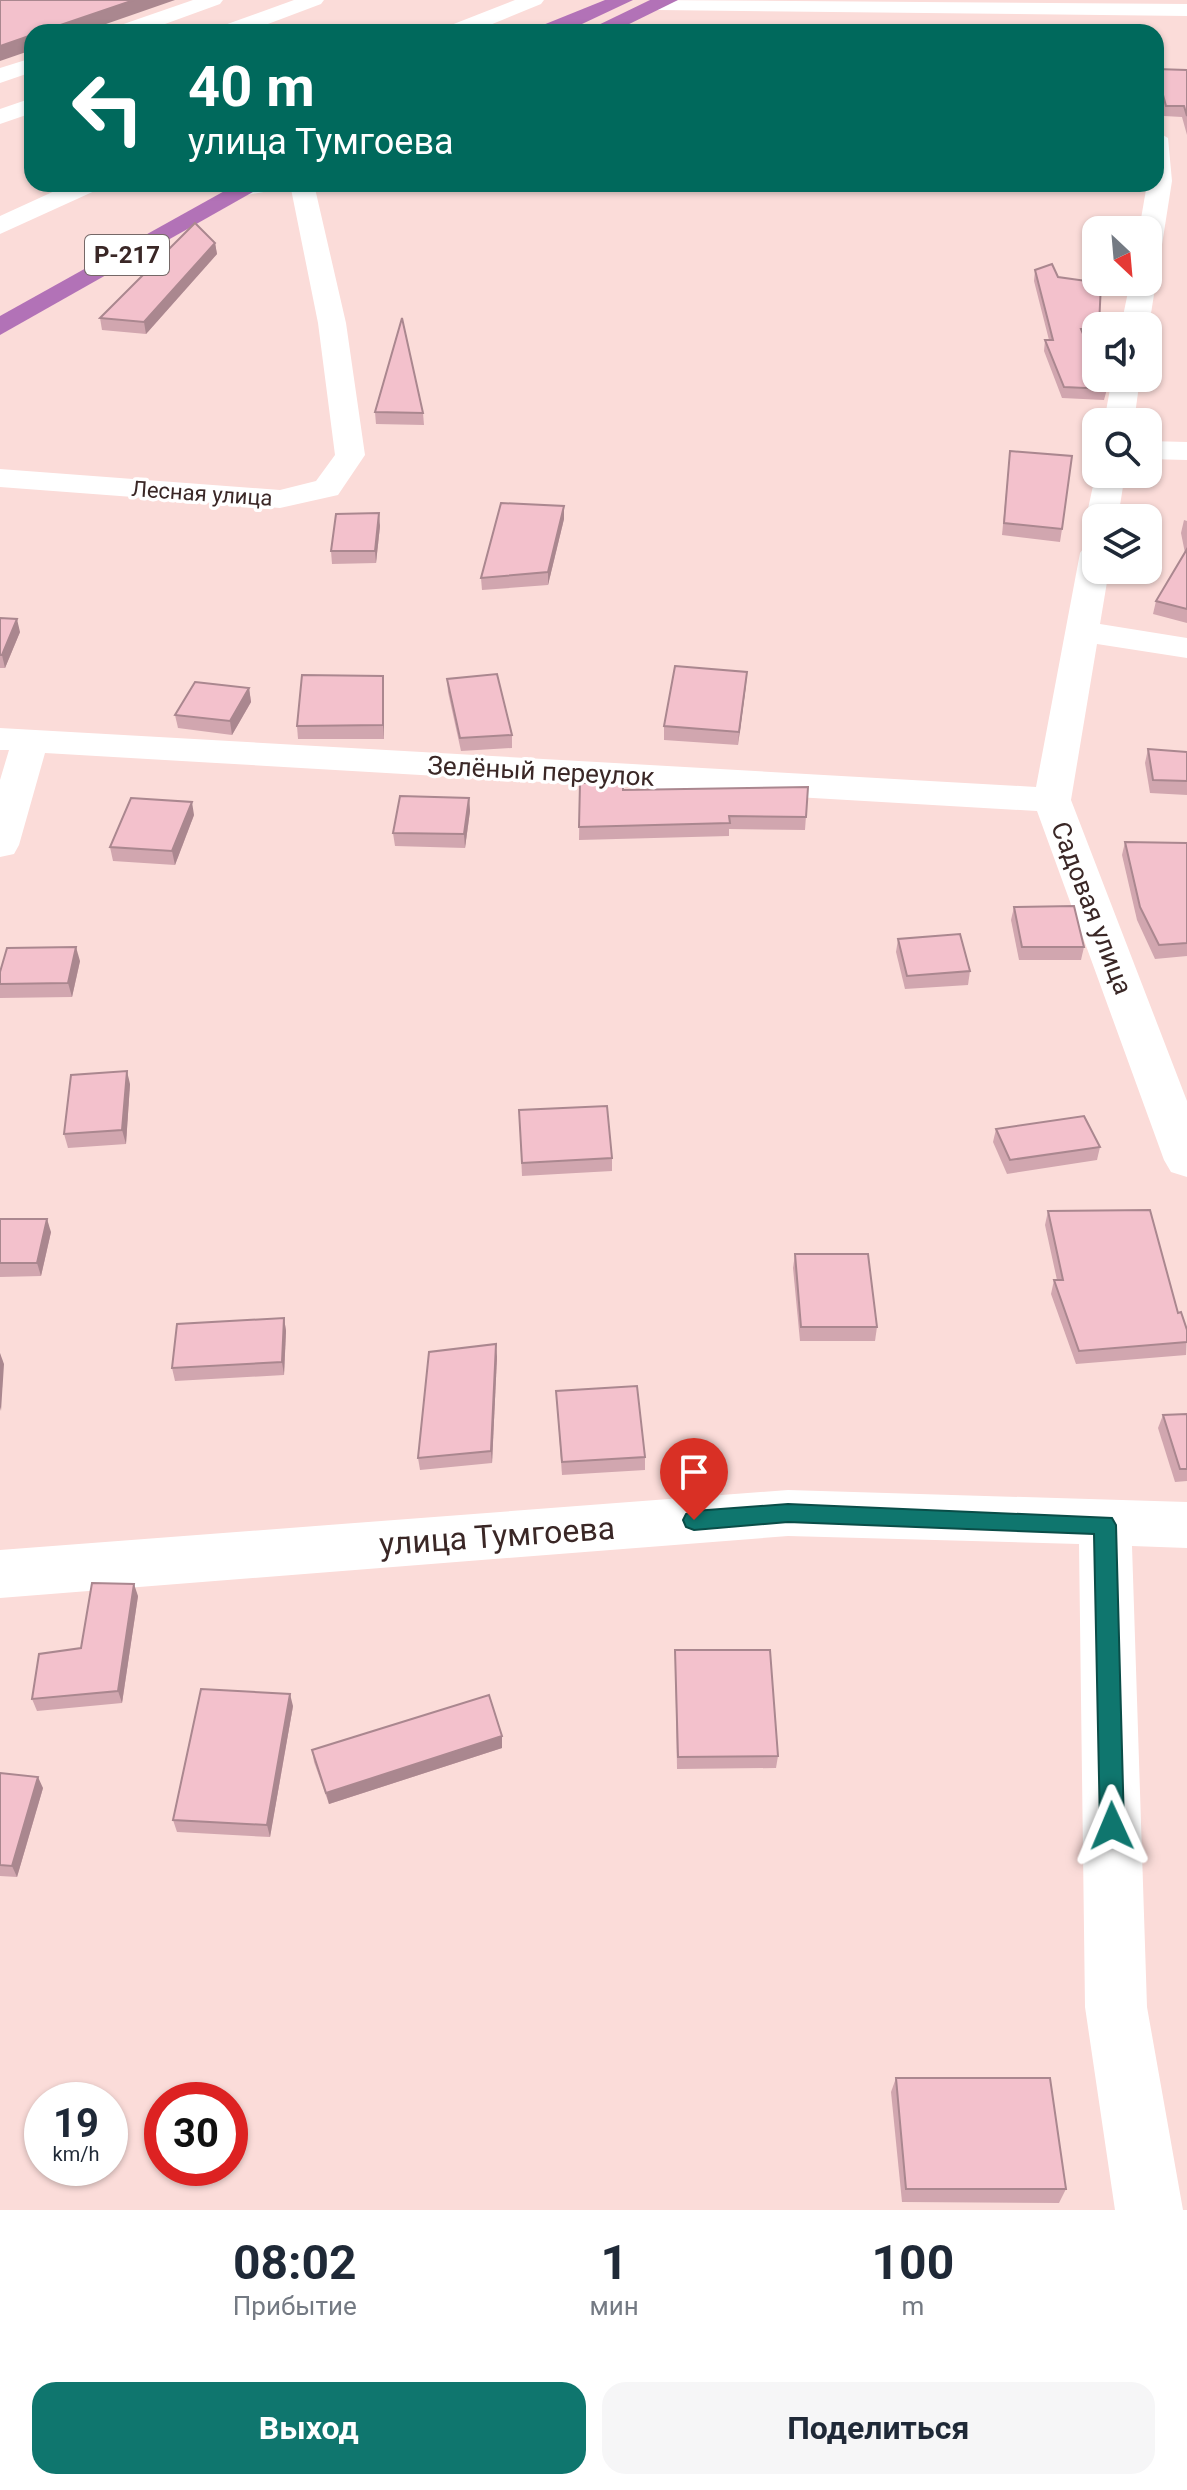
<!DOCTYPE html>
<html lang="ru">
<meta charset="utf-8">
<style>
:root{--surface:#fff;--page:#f6f6f7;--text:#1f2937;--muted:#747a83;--accent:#0f766e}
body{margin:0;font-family:Roboto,sans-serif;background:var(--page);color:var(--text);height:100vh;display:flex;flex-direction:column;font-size:30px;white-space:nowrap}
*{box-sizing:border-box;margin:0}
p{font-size:26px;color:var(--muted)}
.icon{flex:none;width:44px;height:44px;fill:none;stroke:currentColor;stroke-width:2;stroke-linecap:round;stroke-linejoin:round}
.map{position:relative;height:2210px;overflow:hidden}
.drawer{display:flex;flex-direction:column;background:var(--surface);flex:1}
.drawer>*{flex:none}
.top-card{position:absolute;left:24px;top:24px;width:1140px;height:168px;border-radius:24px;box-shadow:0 2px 6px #0004;background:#00695c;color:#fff;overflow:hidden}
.needle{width:52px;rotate:154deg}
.fabs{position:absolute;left:1082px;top:216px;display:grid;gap:16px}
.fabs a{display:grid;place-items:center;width:80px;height:80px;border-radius:16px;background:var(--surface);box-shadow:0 2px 6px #0004;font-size:40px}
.speed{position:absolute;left:24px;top:2082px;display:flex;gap:16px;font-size:40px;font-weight:700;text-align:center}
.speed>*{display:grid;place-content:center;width:104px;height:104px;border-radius:50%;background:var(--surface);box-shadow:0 2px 6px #0004;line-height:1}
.speed small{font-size:20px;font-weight:400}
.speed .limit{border:12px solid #d22;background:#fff;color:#111}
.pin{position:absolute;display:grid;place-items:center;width:68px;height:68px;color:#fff;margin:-82px -34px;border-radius:50% 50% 50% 0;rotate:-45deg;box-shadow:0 0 8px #0007}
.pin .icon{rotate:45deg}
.me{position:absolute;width:88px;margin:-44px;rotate:359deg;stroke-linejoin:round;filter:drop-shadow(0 0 6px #0008)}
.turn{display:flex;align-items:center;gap:28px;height:168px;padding:0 32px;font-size:36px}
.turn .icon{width:104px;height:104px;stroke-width:2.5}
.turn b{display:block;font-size:56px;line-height:68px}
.eta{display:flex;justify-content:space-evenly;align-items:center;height:136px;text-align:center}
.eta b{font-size:48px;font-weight:700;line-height:56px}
.cta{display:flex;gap:16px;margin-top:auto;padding:16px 32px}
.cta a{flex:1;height:92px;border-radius:24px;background:var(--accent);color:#fff;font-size:32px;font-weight:700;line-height:92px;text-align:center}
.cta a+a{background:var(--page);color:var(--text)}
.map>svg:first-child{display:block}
</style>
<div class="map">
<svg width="1187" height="2210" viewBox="0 0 1187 2210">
<rect width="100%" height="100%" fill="#fbdcd9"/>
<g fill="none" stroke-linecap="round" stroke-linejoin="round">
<g fill="#fff" fill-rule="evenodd">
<path d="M 193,0 L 223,0 L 220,4 L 143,32 L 112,32 L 115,27 Z"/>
<path d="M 294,0 L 324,0 L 321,4 L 247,32 L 216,32 L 219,27 Z"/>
<path d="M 515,0 L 544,0 L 541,4 L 473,32 L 443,32 L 446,27 Z"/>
<path d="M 650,0 L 1187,4 L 1187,16 L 658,10 L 651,8 L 647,4 Z"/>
<path d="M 32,58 L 32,72 L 0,83 L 0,68 Z"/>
<path d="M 32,98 L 32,113 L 0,124 L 0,109 Z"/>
<path d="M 1156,131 L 1168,138 L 1172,181 L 1161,251 L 1148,259 L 1148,230 L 1139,230 L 1147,184 L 1156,184 Z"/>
<path d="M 70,184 L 102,184 L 99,189 L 0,234 L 0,216 Z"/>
<path d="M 237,184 L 283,184 L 280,189 L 247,195 L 238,193 L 235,188 Z"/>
<path d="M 290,184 L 314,184 L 346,323 L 365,455 L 338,495 L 280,508 L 0,487 L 0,469 L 280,490 L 316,481 L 335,455 L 318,323 Z"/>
<path d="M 1148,275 L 1156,282 L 1149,326 L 1121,326 L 1130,282 L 1148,282 Z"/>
<path d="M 1112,378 L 1140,378 L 1134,422 L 1104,422 Z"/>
<path d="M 1148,441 L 1187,442 L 1187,460 L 1148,459 Z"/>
<path d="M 1096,472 L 1125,474 L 1118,518 L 1096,518 L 1096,526 L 1086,518 Z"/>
<path d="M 1096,543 L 1096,570 L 1109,570 L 1100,624 L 1187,638 L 1187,658 L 1097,644 L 1071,800 L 1187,1101 L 1187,1177 L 1171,1172 L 1164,1160 L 1037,811 L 45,753 L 19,845 L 14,854 L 0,857 L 0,780 L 9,750 L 0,750 L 0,728 L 1036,787 L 1080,553 L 1085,546 Z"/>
<path d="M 788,1490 L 1187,1502 L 1187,1548 L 1132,1546 L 1147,2007 L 1183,2210 L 1115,2210 L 1085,2007 L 1079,1544 L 788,1536 L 0,1598 L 0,1550 Z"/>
</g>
<g fill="#b272b7" fill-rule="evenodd">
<path d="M 605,0 L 633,0 L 565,32 L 535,32 L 538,27 Z"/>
<path d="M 650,0 L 678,0 L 613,32 L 586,31 Z"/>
<path d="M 237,184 L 267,184 L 0,335 L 0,316 Z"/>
</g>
</g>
<g fill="#d1a6af">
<path d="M 1156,69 L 1187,70 L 1187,135 L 1182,117 L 1164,116 L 1156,89 Z"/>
<path d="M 215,243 L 217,254 L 146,334 L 102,330 L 100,318 Z"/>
<path d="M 1035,270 L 1058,277 L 1096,326 L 1096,340 L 1085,340 L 1107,389 L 1104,400 L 1062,398 L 1044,351 L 1045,340 L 1049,340 L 1034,281 Z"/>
<path d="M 375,412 L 423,413 L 424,425 L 376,424 Z"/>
<path d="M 1010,451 L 1062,529 L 1060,542 L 1002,535 Z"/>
<path d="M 564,506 L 564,519 L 548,585 L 482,590 L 481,578 Z"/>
<path d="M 1184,520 L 1187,521 L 1187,623 L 1153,614 L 1156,601 L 1185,553 L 1181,533 Z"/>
<path d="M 380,526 L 376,563 L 332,564 L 331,551 Z"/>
<path d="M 0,618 L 20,632 L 5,668 L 0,668 Z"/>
<path d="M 383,676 L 384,739 L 298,739 L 297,726 Z"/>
<path d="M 447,679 L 512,735 L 512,748 L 461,751 L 448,692 Z"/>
<path d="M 746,685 L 738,745 L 664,740 L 664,726 Z"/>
<path d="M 249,688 L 251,702 L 232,735 L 178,728 L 175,715 Z"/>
<path d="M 1148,749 L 1187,752 L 1187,795 L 1150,793 L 1145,763 Z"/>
<path d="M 580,783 L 623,790 L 808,787 L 805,830 L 729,829 L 729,836 L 579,840 Z"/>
<path d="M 469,798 L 470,811 L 465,848 L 395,846 L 393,833 Z"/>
<path d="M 194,815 L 175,865 L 113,861 L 110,847 Z"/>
<path d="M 1125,842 L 1187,843 L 1187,956 L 1155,959 L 1137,920 L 1122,855 Z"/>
<path d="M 1014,907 L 1084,947 L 1081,960 L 1019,960 L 1011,920 Z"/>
<path d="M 898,939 L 970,971 L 968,985 L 905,989 L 896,952 Z"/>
<path d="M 80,961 L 72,997 L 0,998 L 0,972 Z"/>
<path d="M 130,1084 L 126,1144 L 68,1148 L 64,1134 Z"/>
<path d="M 519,1110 L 612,1158 L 612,1171 L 522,1176 Z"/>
<path d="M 996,1129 L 1100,1147 L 1097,1160 L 1007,1174 L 993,1142 Z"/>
<path d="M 1048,1211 L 1178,1313 L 1187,1330 L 1186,1355 L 1076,1364 L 1051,1294 L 1054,1280 L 1057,1280 L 1045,1225 Z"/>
<path d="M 0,1219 L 51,1232 L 41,1276 L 0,1277 Z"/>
<path d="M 795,1254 L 877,1327 L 875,1341 L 800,1341 L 793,1268 Z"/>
<path d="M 284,1318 L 286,1331 L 284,1375 L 175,1381 L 172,1368 Z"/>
<path d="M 497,1357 L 492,1463 L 420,1470 L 418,1458 Z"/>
<path d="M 556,1391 L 645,1457 L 645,1470 L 562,1475 Z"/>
<path d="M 1187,1414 L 1187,1481 L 1175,1482 L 1158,1428 L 1163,1415 Z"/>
<path d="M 138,1596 L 122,1703 L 37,1711 L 32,1699 L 81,1648 Z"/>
<path d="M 675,1650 L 778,1756 L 776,1768 L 677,1769 Z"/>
<path d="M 293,1706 L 270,1837 L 177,1832 L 173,1820 Z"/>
<path d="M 502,1736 L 502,1748 L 329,1804 L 314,1762 L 312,1750 Z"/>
<path d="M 0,1773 L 43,1788 L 17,1877 L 0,1876 Z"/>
<path d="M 896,2078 L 1066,2189 L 1059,2203 L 902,2202 L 891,2092 Z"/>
</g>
<g fill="#aa878f">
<path d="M 134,0 L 175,0 L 83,32 L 40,32 Z"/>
<path d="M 32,35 L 32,50 L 0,61 L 0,46 Z"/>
<path d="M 215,243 L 217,254 L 146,334 L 144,322 Z"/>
<path d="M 564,506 L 564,519 L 548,585 L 548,572 Z"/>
<path d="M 379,513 L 380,526 L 376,563 L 375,551 Z"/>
<path d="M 17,619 L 20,632 L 5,668 L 2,655 Z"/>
<path d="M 747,672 L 746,685 L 738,745 L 739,732 Z"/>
<path d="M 383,676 L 384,689 L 384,739 L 383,725 Z"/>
<path d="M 249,688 L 251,702 L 232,735 L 230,721 Z"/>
<path d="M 469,798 L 470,811 L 465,848 L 464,834 Z"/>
<path d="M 192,802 L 194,815 L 175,865 L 172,851 Z"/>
<path d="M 76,947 L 80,961 L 72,997 L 68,983 Z"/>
<path d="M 127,1071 L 130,1084 L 126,1144 L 122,1130 Z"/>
<path d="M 47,1219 L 51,1232 L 41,1276 L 37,1263 Z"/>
<path d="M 284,1318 L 286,1331 L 284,1375 L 282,1362 Z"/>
<path d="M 496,1344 L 497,1357 L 492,1463 L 491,1451 Z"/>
<path d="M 0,1353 L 4,1364 L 1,1411 L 0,1407 Z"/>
<path d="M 134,1584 L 138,1596 L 122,1703 L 118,1691 Z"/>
<path d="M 290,1694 L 293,1706 L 270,1837 L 267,1825 Z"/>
<path d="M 502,1736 L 502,1748 L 329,1804 L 326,1793 Z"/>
<path d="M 38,1777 L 43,1788 L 17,1877 L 12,1866 Z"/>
</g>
<g fill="#f3c1cc" stroke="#aa878f" stroke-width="2">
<path d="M 0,0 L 134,0 L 40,32 L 32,32 L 32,35 L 0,46 Z"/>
<path d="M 1156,69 L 1187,70 L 1187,116 L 1184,106 L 1166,106 Z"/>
<path d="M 195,223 L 215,243 L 144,322 L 100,318 Z"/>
<path d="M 1052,264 L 1058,277 L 1101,283 L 1099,326 L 1096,326 L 1096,329 L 1081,329 L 1096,365 L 1096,378 L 1102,378 L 1107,389 L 1064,387 L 1045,340 L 1053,340 L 1035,270 Z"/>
<path d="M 402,318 L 423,413 L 375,412 Z"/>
<path d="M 1010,451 L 1072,456 L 1062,529 L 1004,523 Z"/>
<path d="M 501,503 L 564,506 L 548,572 L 481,578 Z"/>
<path d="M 379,513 L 375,551 L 331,551 L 336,514 Z"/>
<path d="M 1187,549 L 1187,609 L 1156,601 Z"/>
<path d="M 0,618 L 17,619 L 2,655 L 0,655 Z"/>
<path d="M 675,666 L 747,672 L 739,732 L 664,726 Z"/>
<path d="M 497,674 L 512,735 L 460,738 L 447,679 Z"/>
<path d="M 302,675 L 383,676 L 383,725 L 297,726 Z"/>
<path d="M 195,682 L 249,688 L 230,721 L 175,715 Z"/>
<path d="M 1148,749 L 1187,752 L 1187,781 L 1153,780 Z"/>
<path d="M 580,783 L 623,783 L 623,790 L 808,787 L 806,817 L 729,816 L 730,823 L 579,827 Z"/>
<path d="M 400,796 L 469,798 L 464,834 L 393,833 Z"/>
<path d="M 131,798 L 192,802 L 172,851 L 110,847 Z"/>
<path d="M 1125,842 L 1187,843 L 1187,943 L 1159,945 L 1140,907 Z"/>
<path d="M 1074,906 L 1084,947 L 1022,947 L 1014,907 Z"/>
<path d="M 960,934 L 970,971 L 907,976 L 898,939 Z"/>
<path d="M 76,947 L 68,983 L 0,984 L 0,972 L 7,948 Z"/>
<path d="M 127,1071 L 122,1130 L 64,1134 L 71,1075 Z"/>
<path d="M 607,1106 L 612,1158 L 522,1163 L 519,1110 Z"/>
<path d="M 1084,1116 L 1100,1147 L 1010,1160 L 996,1129 Z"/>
<path d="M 1150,1210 L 1178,1313 L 1181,1312 L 1187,1330 L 1187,1342 L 1079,1351 L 1054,1280 L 1063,1280 L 1048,1211 Z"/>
<path d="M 0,1219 L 47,1219 L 37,1263 L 0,1263 Z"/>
<path d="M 795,1254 L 868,1254 L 877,1327 L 801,1327 Z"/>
<path d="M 284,1318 L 282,1362 L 172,1368 L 177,1324 Z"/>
<path d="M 496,1344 L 491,1451 L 418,1458 L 429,1352 Z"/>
<path d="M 637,1386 L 645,1457 L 562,1462 L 556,1391 Z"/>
<path d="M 1187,1414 L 1187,1469 L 1180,1469 L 1163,1415 Z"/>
<path d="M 92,1583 L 134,1584 L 118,1691 L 32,1699 L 39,1654 L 81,1648 Z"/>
<path d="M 675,1650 L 770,1650 L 778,1756 L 678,1757 Z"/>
<path d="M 201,1689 L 290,1694 L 267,1825 L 173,1820 Z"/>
<path d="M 489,1695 L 502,1736 L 326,1793 L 312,1750 Z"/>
<path d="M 0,1773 L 38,1777 L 12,1866 L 0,1865 Z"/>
<path d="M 896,2078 L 1050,2078 L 1066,2189 L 906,2189 Z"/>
</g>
<path fill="#0f766e" stroke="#0a4d48" stroke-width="2" d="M 788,1504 L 1112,1518 L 1116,1525 L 1124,1826 L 1120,1834 L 1112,1838 L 1103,1834 L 1100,1826 L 1094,1534 L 788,1522 L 694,1530 L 686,1527 L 683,1520 L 686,1514 L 694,1511 Z"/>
<g text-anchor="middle" stroke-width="7" stroke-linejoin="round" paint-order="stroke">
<g font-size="22" fill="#3a2726" stroke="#fff">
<text transform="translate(202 493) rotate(4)" y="8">Лесная улица</text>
</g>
<rect fill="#fff" stroke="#756867" stroke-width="2" x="85" y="235" width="84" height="40" rx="6"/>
<g font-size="24" font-weight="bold" fill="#3a2726">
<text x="127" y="263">Р-217</text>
</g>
<g font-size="26" fill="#3a2726" stroke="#fff">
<text transform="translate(541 771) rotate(3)" y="9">Зелёный переулок</text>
<text transform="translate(1092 908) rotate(69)" y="9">Садовая улица</text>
</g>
<g font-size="32" fill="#3a2726" stroke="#fff">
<text transform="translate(497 1536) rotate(-4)" y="11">улица Тумгоева</text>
</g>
</g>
</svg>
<div class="fabs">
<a><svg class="needle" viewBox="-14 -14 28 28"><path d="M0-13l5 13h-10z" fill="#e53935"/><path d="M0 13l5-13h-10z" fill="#747a83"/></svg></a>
<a><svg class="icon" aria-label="sound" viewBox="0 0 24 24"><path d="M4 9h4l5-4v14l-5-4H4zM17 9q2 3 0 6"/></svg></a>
<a><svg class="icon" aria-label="search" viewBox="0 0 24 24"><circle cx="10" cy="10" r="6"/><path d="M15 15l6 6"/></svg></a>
<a><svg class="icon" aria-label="layers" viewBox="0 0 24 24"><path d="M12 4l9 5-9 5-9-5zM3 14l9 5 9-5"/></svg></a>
</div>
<div class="speed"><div>19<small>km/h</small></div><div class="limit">30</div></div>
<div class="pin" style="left:694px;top:1520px;background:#d93025"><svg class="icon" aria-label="arrive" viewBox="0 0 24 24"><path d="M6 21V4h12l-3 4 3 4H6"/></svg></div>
<svg class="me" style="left:1112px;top:1826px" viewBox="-20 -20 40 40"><path d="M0-17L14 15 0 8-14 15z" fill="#0f766e" stroke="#fff" stroke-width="4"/></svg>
<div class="top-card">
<div class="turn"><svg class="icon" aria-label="left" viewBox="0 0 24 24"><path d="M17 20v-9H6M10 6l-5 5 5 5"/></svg><div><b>40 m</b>улица Тумгоева</div></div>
</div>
</div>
<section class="drawer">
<div class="eta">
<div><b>08:02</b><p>Прибытие</p></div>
<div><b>1</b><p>мин</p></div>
<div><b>100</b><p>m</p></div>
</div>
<div class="cta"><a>Выход</a><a>Поделиться</a></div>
</section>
